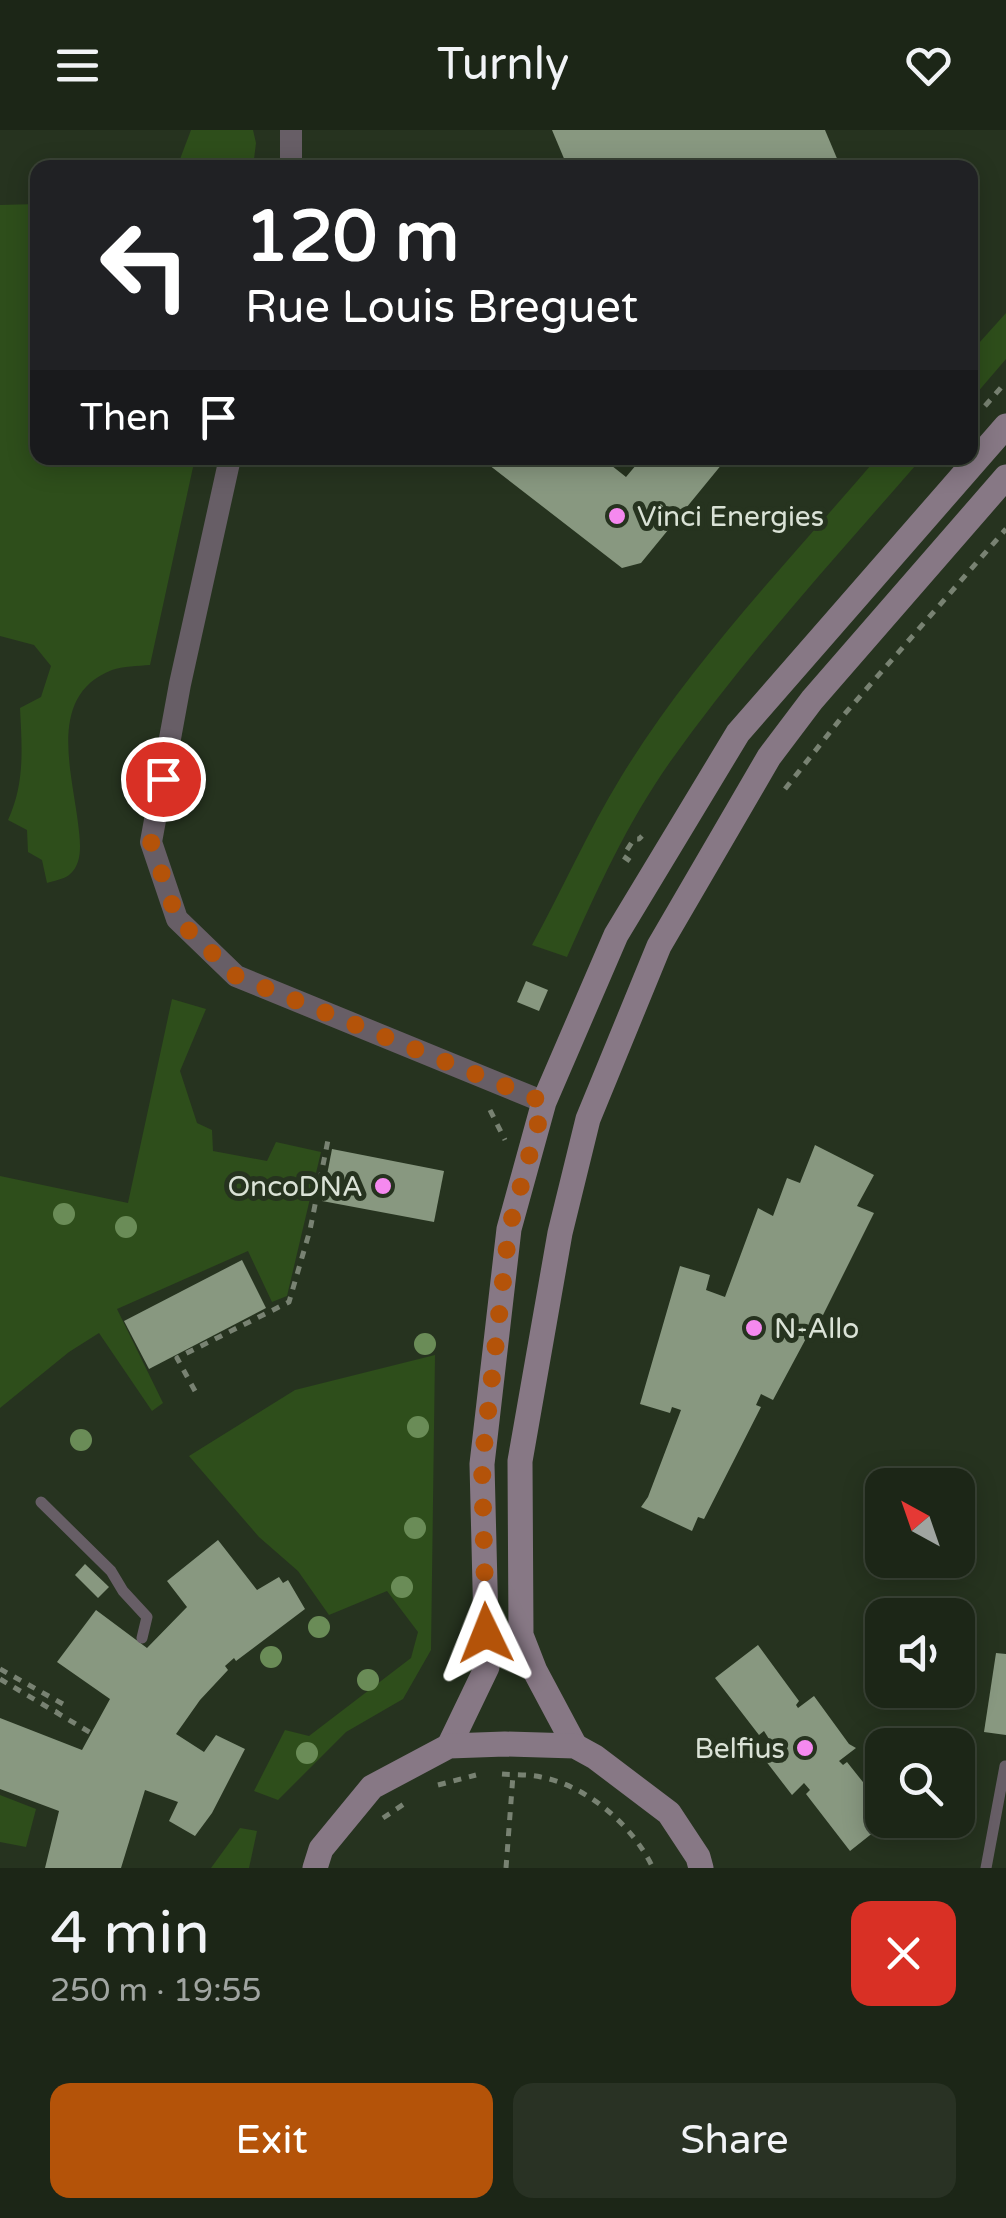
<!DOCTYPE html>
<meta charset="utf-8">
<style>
:root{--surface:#1c2617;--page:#293224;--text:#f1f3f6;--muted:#a0a5a1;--line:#3a4336;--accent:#b45309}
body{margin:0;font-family:"Varela Round",sans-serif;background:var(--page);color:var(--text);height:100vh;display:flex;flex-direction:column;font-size:38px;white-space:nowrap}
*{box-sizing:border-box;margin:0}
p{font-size:32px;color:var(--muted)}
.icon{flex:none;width:55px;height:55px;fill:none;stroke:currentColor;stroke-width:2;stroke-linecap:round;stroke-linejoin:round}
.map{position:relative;height:1738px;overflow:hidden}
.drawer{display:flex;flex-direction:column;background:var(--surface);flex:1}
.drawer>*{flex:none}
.top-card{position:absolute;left:30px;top:30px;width:948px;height:305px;border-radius:20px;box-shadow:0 5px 25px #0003,0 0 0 2px var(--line);background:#202124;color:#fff;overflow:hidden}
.needle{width:65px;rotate:320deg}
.buttons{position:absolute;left:865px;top:1338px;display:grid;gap:20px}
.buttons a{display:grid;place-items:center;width:110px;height:110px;border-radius:20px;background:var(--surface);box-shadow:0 5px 25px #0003,0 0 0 2px var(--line);font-size:50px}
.pin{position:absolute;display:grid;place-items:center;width:85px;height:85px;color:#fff;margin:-42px;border:5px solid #fff;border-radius:50%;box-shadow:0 2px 10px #0007}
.me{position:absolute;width:110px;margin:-55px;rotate:358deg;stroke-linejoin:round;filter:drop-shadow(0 0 8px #0008)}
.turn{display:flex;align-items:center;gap:35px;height:210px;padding:0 50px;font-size:45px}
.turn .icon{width:130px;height:130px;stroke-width:2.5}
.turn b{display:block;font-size:70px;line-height:85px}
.then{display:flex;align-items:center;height:95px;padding:0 50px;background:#0003;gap:20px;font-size:38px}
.round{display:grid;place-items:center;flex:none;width:105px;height:105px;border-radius:20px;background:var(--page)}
.headline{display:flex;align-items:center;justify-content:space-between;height:170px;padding:0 50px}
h1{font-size:60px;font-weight:600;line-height:75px}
.cta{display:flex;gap:20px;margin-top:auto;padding:20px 50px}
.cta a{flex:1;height:115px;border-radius:20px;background:var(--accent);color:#fff;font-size:40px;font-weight:600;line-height:115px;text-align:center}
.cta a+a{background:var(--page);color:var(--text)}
header{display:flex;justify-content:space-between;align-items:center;height:130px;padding:0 50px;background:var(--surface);font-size:45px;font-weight:600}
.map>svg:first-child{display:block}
</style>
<header><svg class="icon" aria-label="menu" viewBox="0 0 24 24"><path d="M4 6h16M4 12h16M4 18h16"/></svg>Turnly<svg class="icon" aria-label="heart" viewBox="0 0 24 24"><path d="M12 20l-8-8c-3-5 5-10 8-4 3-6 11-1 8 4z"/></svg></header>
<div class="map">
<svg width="1006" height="1738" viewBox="0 0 1006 1738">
<rect width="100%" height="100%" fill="#26331f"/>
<g fill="#2e4e1b">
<path d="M 191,0 L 253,0 L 256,13 L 253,37 L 177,37 Z"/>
<path d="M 37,74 L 38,328 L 195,328 L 150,535 C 138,536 123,536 112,540 C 47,565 72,641 78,693 C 80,710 84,733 69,745 C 64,749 53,751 47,753 L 42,730 L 28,722 L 27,700 L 8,690 C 25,653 22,619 20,578 L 41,567 L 51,536 L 34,515 L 0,506 L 0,75 Z"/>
<path d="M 1006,183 L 1006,229 L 970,271 L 970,223 Z"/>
<path d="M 877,328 L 922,328 C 836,427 746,525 670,632 C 627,693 597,760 567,827 L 532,815 C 562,760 588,701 621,647 C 691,532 789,431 877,328 Z"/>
<path d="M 172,869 L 206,879 L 180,941 L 197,993 L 212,1000 L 213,1021 L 267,1031 L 276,1012 L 321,1022 L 287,1166 L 272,1172 L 248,1121 L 117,1179 L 163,1273 L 152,1281 L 99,1203 L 69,1222 L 0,1278 L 0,1046 L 128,1073 Z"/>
<path d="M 435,1225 L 431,1520 L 403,1569 L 346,1602 L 278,1670 L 254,1661 L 285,1600 L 309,1606 L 411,1528 L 418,1502 L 387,1461 L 329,1485 L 298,1441 L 259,1407 L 189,1326 L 295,1260 Z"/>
<path d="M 0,1665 L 36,1679 L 26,1717 L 0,1712 Z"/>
<path d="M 240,1698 L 257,1701 L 249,1738 L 211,1738 Z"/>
</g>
<g fill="#889880">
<path d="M 552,0 L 825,0 L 841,38 L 568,38 Z"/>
<path d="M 480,328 L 602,328 L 626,347 L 642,328 L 727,328 L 641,433 L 622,438 Z"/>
<path d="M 526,851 L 548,860 L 539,881 L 517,872 Z"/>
<path d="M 815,1015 L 874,1045 L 857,1076 L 874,1083 L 814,1203 L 810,1201 L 773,1270 L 761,1264 L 756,1275 L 761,1277 L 704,1389 L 698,1387 L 692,1401 L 641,1377 L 648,1367 L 681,1280 L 672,1277 L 670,1283 L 640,1274 L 680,1136 L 710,1145 L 706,1160 L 725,1167 L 758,1078 L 773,1086 L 787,1048 L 800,1053 Z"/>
<path d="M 332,1019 L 444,1041 L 434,1092 L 322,1071 Z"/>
<path d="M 242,1130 L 266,1178 L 149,1239 L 124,1191 Z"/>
<path d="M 218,1410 L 257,1460 L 279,1447 L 283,1453 L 288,1450 L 305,1479 L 236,1531 L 234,1528 L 225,1536 L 228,1540 L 200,1570 L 176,1604 L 204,1622 L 216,1605 L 245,1619 L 212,1683 L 195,1706 L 169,1691 L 178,1672 L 145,1660 L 121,1738 L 45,1738 L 59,1681 L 0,1659 L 0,1588 L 82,1620 L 110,1569 L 57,1532 L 96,1480 L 147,1518 L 187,1477 L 167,1451 Z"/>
<path d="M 85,1434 L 109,1457 L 98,1468 L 75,1445 Z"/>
<path d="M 758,1515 L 799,1571 L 796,1575 L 798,1578 L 814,1566 L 849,1614 L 856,1618 L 839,1631 L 843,1635 L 847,1632 L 882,1676 L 882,1690 L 889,1690 L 850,1721 L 806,1664 L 810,1660 L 804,1653 L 792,1665 L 755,1617 L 769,1609 L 764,1601 L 759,1605 L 715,1548 Z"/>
<path d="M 996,1523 L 1006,1524 L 1006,1605 L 984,1602 Z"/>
</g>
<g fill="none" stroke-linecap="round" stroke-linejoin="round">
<g stroke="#788272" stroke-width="5" stroke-dasharray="8 8" stroke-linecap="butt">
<path d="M 985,276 L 1006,252"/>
<path d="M 785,659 L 842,587 L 1006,399"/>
<path d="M 630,731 L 623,726 L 634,709 L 639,709 L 642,706"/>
<path d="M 490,980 L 505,1010"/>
<path d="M 195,1261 L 177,1228 L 289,1172 L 310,1100 L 329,1005"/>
<path d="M 0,1539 L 63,1574 L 57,1582"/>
<path d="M 0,1549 L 91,1603"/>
<path d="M 502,1644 C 514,1645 528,1644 541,1647 C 588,1656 633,1696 653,1738"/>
<path d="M 438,1655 L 476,1645"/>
<path d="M 383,1688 L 407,1672"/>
<path d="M 506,1738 L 513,1645"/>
</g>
<g stroke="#675e66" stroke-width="11">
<path d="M 41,1372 L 111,1441 L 123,1461 L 147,1487 L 142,1508"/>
<path d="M 986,1738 L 1005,1636"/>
</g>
<g stroke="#675e66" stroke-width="22">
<path d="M 291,38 L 291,0"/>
<path d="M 230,328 L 180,554 L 151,712 L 177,789 L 236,846 L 544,972"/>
</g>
<g stroke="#877885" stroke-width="25">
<path d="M 449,1616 L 487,1537 L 482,1334 L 509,1099 L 544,972 L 616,805 L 738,603 L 1006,296"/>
<path d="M 575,1616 L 535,1541 L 521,1505 L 520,1331 L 560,1103 L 588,989 L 659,816 L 769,627 L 812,570 L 1006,347"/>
<path d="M 315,1738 L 321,1719 L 372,1657 L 449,1616 L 505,1614 L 575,1616 L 595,1627 L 669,1683 L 698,1727 L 701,1738"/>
</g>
</g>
<g fill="#6a8c57">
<circle cx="64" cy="1084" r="11"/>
<circle cx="126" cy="1097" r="11"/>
<circle cx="425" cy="1214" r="11"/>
<circle cx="418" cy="1297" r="11"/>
<circle cx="81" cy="1310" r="11"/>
<circle cx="415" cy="1398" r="11"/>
<circle cx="402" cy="1457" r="11"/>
<circle cx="319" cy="1497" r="11"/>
<circle cx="271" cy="1527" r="11"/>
<circle cx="368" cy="1550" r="11"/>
<circle cx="307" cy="1623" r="11"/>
</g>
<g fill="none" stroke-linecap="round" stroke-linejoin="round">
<path stroke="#b45309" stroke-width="18" stroke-dasharray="0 32.4" d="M 163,649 L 151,712 L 177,789 L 236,846 L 544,972 L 509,1099 L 482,1334 L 486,1503"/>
</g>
<g fill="#f589ef" stroke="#26331f" stroke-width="4">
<circle cx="617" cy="386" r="10"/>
<circle cx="383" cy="1056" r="10"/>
<circle cx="754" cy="1198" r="10"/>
<circle cx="805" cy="1618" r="10"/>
</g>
<g text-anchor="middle" stroke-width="10" stroke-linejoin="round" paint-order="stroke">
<g font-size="28" fill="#dae2d6" stroke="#26331f" text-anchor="start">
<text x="637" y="396">Vinci Energies</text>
<text x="363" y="1066" text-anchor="end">OncoDNA</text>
<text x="774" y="1208">N-Allo</text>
<text x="785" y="1628" text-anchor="end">Belfius</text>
</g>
</g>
</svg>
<div class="buttons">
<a><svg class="needle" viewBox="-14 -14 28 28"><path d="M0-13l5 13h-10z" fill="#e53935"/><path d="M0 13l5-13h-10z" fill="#a0a5a1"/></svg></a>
<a><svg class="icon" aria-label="sound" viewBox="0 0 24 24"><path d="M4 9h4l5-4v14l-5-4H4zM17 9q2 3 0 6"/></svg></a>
<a><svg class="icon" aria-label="search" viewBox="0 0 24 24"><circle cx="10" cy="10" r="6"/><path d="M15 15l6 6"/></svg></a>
</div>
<div class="pin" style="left:163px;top:649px;background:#d93025"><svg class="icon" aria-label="arrive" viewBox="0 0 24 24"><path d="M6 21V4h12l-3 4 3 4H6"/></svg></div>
<svg class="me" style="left:486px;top:1503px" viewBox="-20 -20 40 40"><path d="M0-17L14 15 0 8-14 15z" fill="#b45309" stroke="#fff" stroke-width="4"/></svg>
<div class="top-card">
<div class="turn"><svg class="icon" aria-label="left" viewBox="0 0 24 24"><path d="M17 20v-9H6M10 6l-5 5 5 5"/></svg><div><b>120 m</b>Rue Louis Breguet</div></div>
<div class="then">Then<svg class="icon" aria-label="arrive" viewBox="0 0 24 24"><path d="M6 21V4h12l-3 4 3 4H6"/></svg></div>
</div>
</div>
<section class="drawer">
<div class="headline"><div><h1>4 min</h1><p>250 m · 19:55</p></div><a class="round" style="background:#d93025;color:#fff"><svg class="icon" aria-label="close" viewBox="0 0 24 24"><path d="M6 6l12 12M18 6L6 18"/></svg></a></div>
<div class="cta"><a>Exit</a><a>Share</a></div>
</section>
